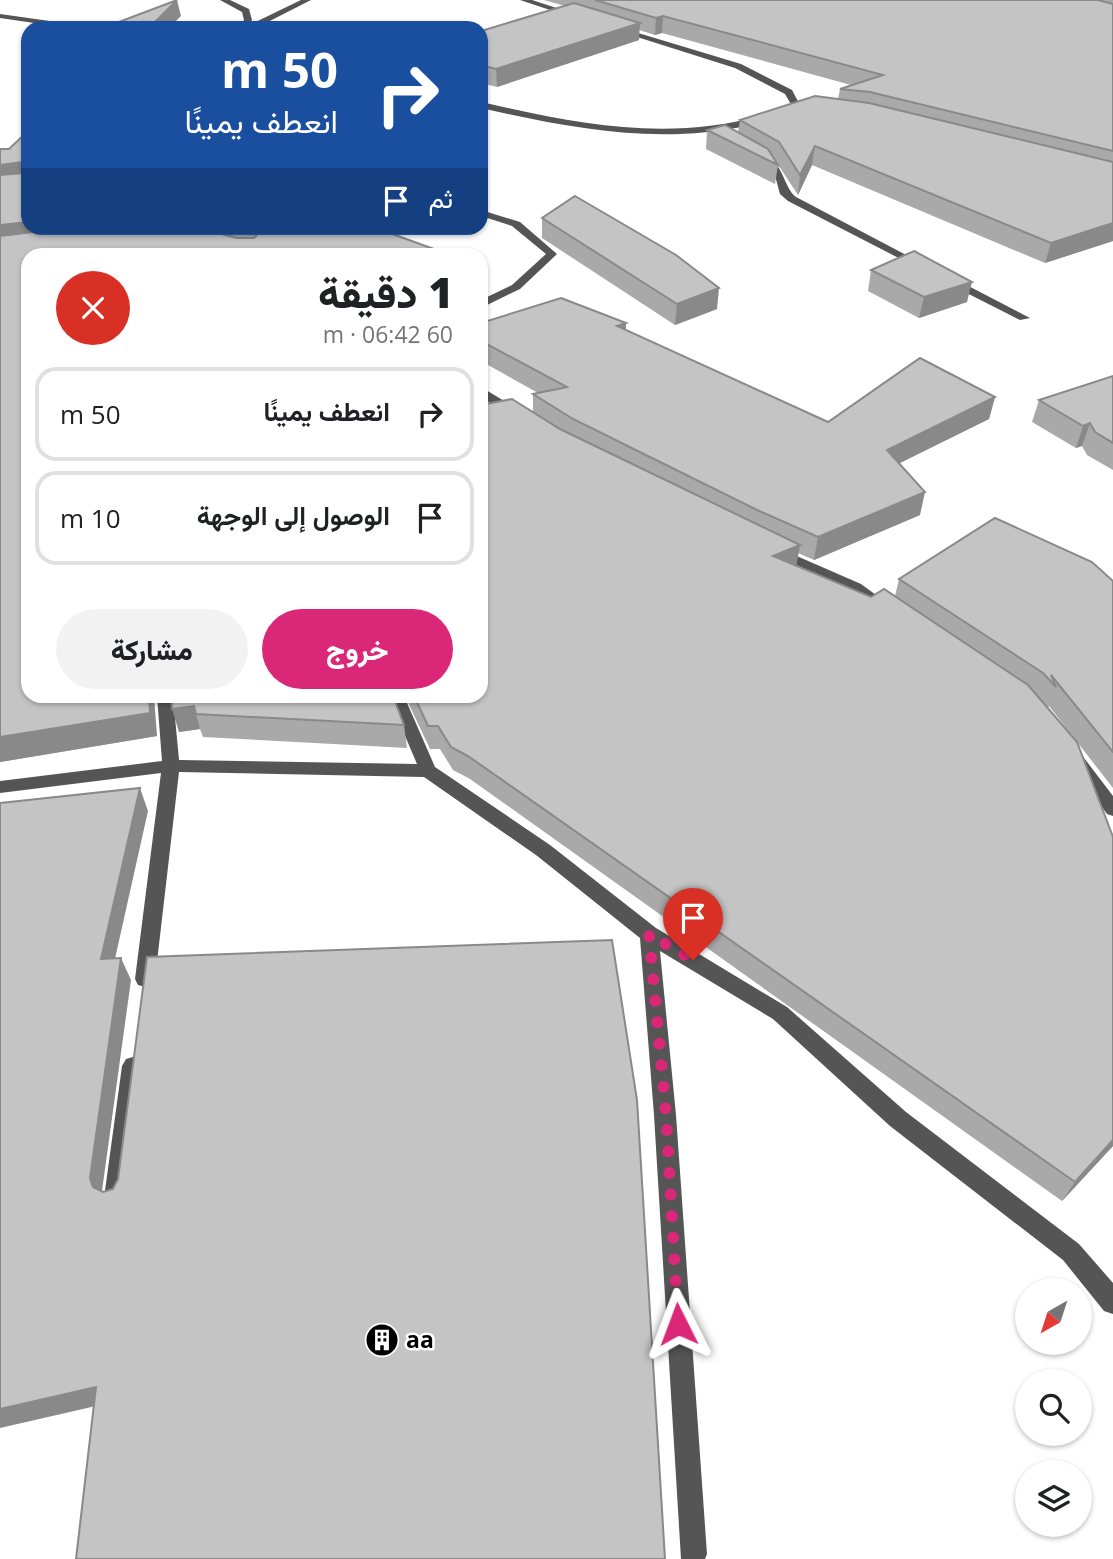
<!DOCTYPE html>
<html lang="ar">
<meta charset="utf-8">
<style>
:root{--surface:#fff;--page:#f2f2f2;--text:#202124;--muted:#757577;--line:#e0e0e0;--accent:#db2777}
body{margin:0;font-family:"Open Sans",Vazirmatn,sans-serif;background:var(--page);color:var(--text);direction:rtl;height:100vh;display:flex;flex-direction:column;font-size:26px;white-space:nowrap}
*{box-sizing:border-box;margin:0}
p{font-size:23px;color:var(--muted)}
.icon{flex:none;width:38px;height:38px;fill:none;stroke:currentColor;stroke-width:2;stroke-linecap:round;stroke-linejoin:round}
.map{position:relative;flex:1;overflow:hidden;direction:ltr}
.sheet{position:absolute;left:21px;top:248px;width:467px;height:455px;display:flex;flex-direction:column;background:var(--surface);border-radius:21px;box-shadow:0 2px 5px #0004;direction:rtl}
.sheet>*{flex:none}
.guide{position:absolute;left:21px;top:21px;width:467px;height:214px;border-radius:21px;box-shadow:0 2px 5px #0004;direction:rtl;background:#1a4fa0;color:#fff;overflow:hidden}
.needle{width:46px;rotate:219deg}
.fabs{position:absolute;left:1015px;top:1278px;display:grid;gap:14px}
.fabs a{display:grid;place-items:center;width:77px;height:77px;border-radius:50%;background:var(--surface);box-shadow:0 2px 5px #0004;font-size:35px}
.pin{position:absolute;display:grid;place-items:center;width:60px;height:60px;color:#fff;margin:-72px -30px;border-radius:50% 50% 50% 0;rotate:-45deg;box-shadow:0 0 7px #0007}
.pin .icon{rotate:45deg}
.me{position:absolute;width:77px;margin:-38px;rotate:357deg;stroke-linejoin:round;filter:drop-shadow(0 0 5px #0008)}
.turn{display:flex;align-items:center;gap:24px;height:147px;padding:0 35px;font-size:32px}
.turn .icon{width:91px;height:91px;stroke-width:2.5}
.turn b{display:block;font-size:49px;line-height:60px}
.then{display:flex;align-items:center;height:66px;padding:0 35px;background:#0003;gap:14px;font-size:26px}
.round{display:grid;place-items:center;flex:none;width:74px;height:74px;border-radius:37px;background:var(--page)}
.summary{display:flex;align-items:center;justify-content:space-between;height:119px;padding:0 35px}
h1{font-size:42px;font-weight:800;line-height:52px}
.action{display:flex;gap:14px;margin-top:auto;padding:14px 35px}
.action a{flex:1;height:80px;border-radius:42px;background:var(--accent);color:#fff;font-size:28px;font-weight:800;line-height:80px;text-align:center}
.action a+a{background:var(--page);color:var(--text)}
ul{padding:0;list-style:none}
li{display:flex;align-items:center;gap:21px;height:94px;margin:0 14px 10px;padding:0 21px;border:4px solid var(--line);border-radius:21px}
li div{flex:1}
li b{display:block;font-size:26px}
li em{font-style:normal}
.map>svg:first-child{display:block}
</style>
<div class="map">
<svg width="1113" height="1559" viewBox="0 0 1113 1559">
<rect width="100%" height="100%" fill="#fff"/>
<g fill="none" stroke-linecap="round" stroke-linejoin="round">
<g fill="#555" fill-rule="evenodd">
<path d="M 220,0 L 230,0 L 249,9 L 252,20 L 247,26 L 301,0 L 311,0 L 256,28 L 238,28 L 244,20 L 242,12 Z"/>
<path d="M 520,0 L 532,0 L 578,15 L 571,17 Z"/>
<path d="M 0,14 L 85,26 L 89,28 L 68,28 L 0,18 Z"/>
<path d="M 615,26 L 741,64 L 792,90 L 801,107 C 787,117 764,123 746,126 C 657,145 569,128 481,108 L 481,102 C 590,127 684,145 792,106 L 785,94 L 735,68 L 615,30 Z"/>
<path d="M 755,154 C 783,153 782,187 796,197 L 929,267 L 920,269 L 788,201 L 780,194 L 774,172 L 755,158 Z"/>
<path d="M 481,210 L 520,222 L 557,254 L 520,289 L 481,308 L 481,300 L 512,285 L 546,254 L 512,226 L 481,216 Z"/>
<path d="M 945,278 L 953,278 L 1030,318 L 1020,320 L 945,282 Z"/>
<path d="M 481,387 L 521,411 L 521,417 L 511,417 L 481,397 Z"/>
<path d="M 776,547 L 861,584 L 898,611 L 895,614 L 885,614 L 851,590 L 771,554 L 769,551 L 771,548 Z"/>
<path d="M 157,696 L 173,696 L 179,760 L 417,764 L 388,696 L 404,696 L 435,767 L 550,845 L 656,928 L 787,1007 L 906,1112 L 1079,1244 L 1113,1283 L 1113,1314 L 1104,1311 L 1063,1260 L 890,1126 L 773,1019 L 660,951 L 676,1115 L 707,1554 L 705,1559 L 681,1559 L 654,1115 L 640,938 L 536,855 L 424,777 L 179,772 L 155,979 L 152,985 L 145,987 L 138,985 L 135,979 L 161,773 L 0,793 L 0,781 L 162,761 Z"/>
<path d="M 1075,752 L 1081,754 L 1113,796 L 1113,816 L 1107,814 L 1069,762 L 1066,758 Z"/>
<path d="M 133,1057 L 140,1059 L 144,1066 L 126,1198 L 123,1206 L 115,1209 L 107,1206 L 104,1198 L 122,1066 L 126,1059 Z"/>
</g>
</g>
<g fill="#a9a9a9">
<path d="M 544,0 L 1113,0 L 1113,241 L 1045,263 L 812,165 L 798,195 L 775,160 L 778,165 L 775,184 L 706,149 L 707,130 L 738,132 L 740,120 L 838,99 L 840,89 L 851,85 L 662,33 L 655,35 L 639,30 L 639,40 L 497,87 L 481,83 L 481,31 L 565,6 Z"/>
<path d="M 0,149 L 28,228 L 376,228 L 442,256 L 28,256 L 157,736 L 0,762 Z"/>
<path d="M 542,218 L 717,309 L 675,325 L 542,238 Z"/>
<path d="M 871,270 L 967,302 L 919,318 L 868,291 Z"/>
<path d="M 481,323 L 626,323 L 626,330 L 828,422 L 995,397 L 989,419 L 899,463 L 920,515 L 814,560 L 798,553 L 796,566 L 871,597 L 895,596 L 899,579 L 1113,581 L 1113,788 L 1049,706 L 1048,708 L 1113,837 L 1113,1146 L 1062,1201 L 470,779 L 453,770 L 440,749 L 430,749 L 405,696 L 481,696 L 533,412 L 533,394 L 538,393 L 481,361 Z"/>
<path d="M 1113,376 L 1113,470 L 1087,455 L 1082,446 L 1076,448 L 1032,422 L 1039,400 Z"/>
<path d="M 171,696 L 404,725 L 407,748 L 203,737 L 200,729 L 179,732 Z"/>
</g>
<g fill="#898989">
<path d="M 177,0 L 181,16 L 169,28 L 149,28 Z"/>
<path d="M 663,16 L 662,33 L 655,35 L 656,18 Z"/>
<path d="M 640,23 L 639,40 L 497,87 L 496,69 Z"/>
<path d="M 815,146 L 812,165 L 798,195 L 800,175 Z"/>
<path d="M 22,162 L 28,181 L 0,185 L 0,165 Z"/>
<path d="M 28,222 L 28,228 L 143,228 L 0,245 L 0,225 Z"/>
<path d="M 1113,223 L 1113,241 L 1045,263 L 1051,243 Z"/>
<path d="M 972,282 L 967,302 L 919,318 L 924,297 Z"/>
<path d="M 719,288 L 717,309 L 675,325 L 677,304 Z"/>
<path d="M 626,323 L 625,344 L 617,326 Z"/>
<path d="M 995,397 L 989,419 L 882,472 L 887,450 Z"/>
<path d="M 1090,423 L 1082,446 L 1076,448 L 1083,426 Z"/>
<path d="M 925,492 L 920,515 L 814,560 L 818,537 Z"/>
<path d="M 800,545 L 796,568 L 773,556 Z"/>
<path d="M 149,696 L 154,696 L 157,736 L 0,762 L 0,737 Z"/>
<path d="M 194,706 L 200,729 L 179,732 L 172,709 Z"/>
<path d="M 140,788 L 148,811 L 110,981 L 101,959 Z"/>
<path d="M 121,958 L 131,980 L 101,1198 L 93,1187 L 90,1178 Z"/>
<path d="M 1113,1140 L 1113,1146 L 1062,1201 L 1075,1182 Z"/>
<path d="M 96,1387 L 109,1403 L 0,1428 L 0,1409 Z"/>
</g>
<g fill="#c4c4c4" stroke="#898989" stroke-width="2">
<path d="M 177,0 L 149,28 L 103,28 Z"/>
<path d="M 595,0 L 1098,0 L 1113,4 L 1113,151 L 870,92 L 840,89 L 883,75 L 663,16 L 656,18 Z"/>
<path d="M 574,3 L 640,23 L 496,69 L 481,65 L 481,31 Z"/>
<path d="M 815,96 L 869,103 L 1113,162 L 1113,223 L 1051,243 L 815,146 L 800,175 L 779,142 L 740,120 Z"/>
<path d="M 725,125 L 768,149 L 778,165 L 707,130 Z"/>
<path d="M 28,131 L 28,222 L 0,225 L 0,175 L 23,173 L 25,171 L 22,162 L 0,165 L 0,149 L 9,149 Z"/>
<path d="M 575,196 L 676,255 L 719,288 L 677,304 L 542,218 Z"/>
<path d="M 66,228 L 198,228 L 237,238 L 254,238 L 257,235 L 245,228 L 376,228 L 442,252 L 434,256 L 320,256 L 315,253 L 303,256 L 28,256 L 28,696 L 149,696 L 150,713 L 0,737 L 0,236 Z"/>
<path d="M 914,251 L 972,282 L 924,297 L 871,270 Z"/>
<path d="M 561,298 L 626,323 L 617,326 L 828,422 L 920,358 L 995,397 L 887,450 L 925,492 L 818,537 L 757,510 L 573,419 L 533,394 L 567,387 L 481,341 L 481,323 Z"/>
<path d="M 1113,376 L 1113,443 L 1095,432 L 1090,423 L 1083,426 L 1039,400 Z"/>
<path d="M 512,399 L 560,429 L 800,545 L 773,556 L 871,597 L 884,589 L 1028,685 L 1077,742 L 1113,837 L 1113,1140 L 1075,1182 L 468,756 L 451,747 L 438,726 L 428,726 L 414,696 L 481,696 L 481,405 Z"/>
<path d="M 995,518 L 1092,562 L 1113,581 L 1113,752 L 1051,675 L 1056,687 L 1043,673 L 899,579 Z"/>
<path d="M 171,696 L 393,696 L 404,725 L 196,714 L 194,706 L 172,709 Z"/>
<path d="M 140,788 L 101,959 L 121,958 L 90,1178 L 93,1187 L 103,1192 L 113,1189 L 118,1179 L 147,957 L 612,940 L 637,1100 L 665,1559 L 76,1559 L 96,1387 L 0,1409 L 0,803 Z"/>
</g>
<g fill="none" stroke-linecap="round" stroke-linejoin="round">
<path stroke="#db2777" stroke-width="12" stroke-dasharray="0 21.6" d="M 678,1324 L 666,1115 L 649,934 L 693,960"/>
</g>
<defs>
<symbol id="building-disc" viewBox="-11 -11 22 22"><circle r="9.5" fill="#000" stroke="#fff"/><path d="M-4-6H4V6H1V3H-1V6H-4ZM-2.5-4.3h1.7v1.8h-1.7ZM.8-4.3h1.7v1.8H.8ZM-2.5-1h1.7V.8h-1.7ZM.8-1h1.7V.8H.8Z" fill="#fff"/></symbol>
</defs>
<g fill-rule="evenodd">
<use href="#building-disc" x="363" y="1321" width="38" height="38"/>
</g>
<g text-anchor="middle" stroke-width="5" stroke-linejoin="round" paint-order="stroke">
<g font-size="23" font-weight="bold" fill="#000" stroke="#fff" text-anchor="start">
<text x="406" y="1348">aa</text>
</g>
</g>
</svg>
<div class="fabs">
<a><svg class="needle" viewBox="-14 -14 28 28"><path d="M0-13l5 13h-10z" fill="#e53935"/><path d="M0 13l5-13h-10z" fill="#757577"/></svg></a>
<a><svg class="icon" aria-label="search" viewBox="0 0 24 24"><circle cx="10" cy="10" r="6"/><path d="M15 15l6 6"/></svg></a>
<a><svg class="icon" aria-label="layers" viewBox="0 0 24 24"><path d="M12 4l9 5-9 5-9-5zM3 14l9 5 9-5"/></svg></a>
</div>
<div class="pin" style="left:693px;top:960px;background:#d93025"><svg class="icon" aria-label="arrive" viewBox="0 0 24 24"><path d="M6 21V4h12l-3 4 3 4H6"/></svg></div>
<svg class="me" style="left:678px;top:1324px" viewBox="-20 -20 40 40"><path d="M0-17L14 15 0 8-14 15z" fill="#db2777" stroke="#fff" stroke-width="4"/></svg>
<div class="guide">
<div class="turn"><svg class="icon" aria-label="right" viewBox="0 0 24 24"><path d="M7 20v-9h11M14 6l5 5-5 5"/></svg><div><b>50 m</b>انعطف يمينًا</div></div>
<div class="then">ثم<svg class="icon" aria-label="arrive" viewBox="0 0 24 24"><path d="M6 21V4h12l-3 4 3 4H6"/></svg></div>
</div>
<section class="sheet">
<div class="summary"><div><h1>1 دقيقة</h1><p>60 m · 06:42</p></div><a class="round" style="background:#d93025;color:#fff"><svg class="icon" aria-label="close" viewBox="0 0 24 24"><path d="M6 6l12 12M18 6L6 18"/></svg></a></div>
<ul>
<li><svg class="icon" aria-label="right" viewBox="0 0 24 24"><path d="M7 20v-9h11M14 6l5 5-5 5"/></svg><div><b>انعطف يمينًا</b></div><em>50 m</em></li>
<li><svg class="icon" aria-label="arrive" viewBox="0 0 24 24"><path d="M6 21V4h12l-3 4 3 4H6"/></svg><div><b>الوصول إلى الوجهة</b></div><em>10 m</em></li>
</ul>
<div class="action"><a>خروج</a><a>مشاركة</a></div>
</section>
</div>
